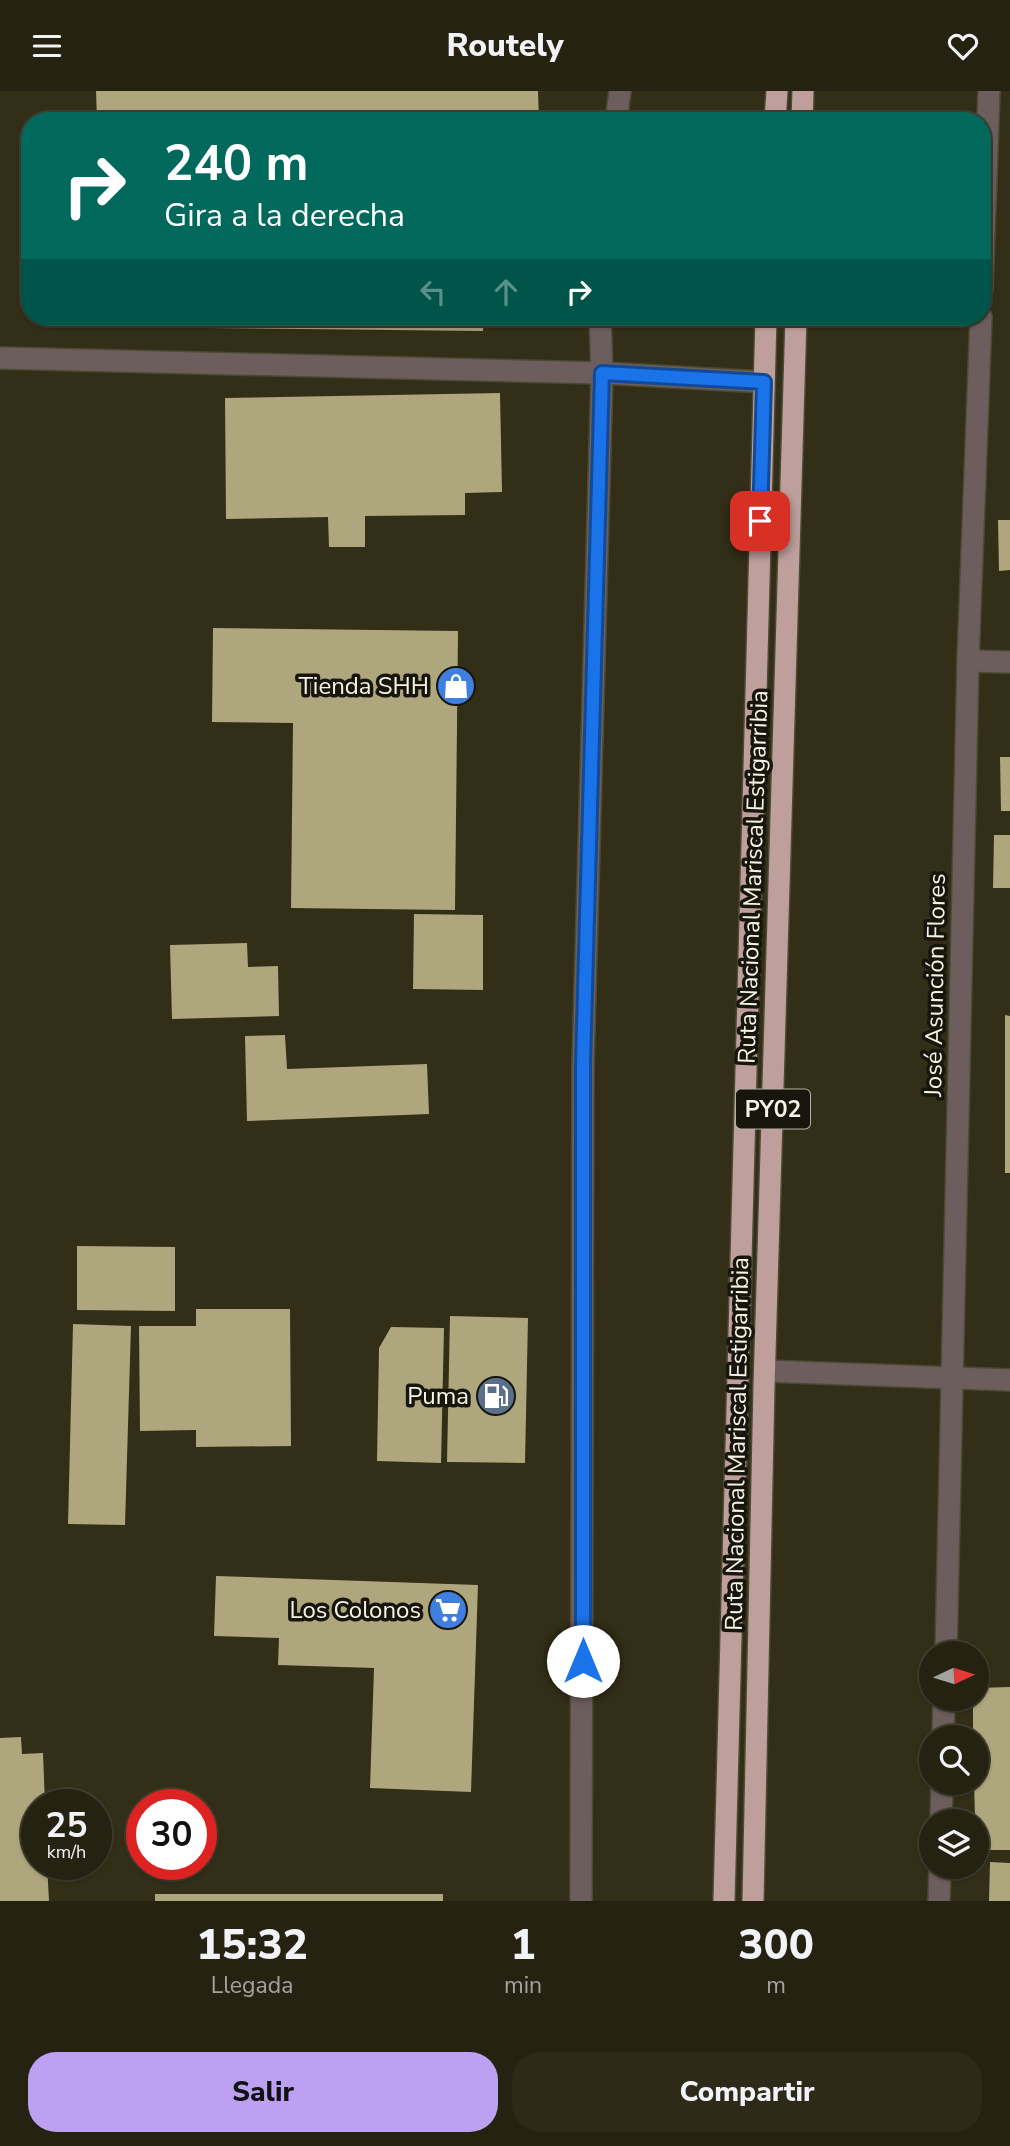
<!DOCTYPE html>
<html lang="es">
<meta charset="utf-8">
<style>
:root{--surface:#262211;--page:#2e2a1a;--text:#f1f3f6;--muted:#a4a49f;--line:#423f31;--accent:#bca0f2}
body{margin:0;font-family:"Nunito Sans",sans-serif;background:var(--page);color:var(--text);height:100vh;display:flex;flex-direction:column;font-size:26px;white-space:nowrap}
*{box-sizing:border-box;margin:0}
p{font-size:23px;color:var(--muted)}
.icon{flex:none;width:38px;height:38px;fill:none;stroke:currentColor;stroke-width:2;stroke-linecap:round;stroke-linejoin:round}
.map{position:relative;height:1810px;overflow:hidden}
.side{display:flex;flex-direction:column;background:var(--surface);flex:1}
.side>*{flex:none}
.banner{position:absolute;left:21px;top:21px;width:970px;height:214px;border-radius:28px;box-shadow:0 2px 5px #0004,0 0 0 2px var(--line);background:#00695c;color:#fff;overflow:hidden}
.needle{width:46px;rotate:86deg}
.tools{position:absolute;left:919px;top:1550px;display:grid;gap:14px}
.tools a{display:grid;place-items:center;width:70px;height:70px;border-radius:50%;background:var(--surface);box-shadow:0 2px 5px #0004,0 0 0 2px var(--line);font-size:35px}
.speed{position:absolute;left:21px;top:1698px;display:flex;gap:14px;font-size:35px;font-weight:700;text-align:center}
.speed>*{display:grid;place-content:center;width:91px;height:91px;border-radius:50%;background:var(--surface);box-shadow:0 2px 5px #0004,0 0 0 2px var(--line);line-height:1}
.speed small{font-size:18px;font-weight:400}
.speed .limit{border:10px solid #d22;background:#fff;color:#111}
.pin{position:absolute;display:grid;place-items:center;width:60px;height:60px;color:#fff;margin:-30px;border-radius:14px;box-shadow:0 4px 10px #0006}
.me{position:absolute;width:77px;margin:-38px;rotate:0deg;stroke-linejoin:round;filter:drop-shadow(0 0 5px #0008)}
.turn{display:flex;align-items:center;gap:24px;height:147px;padding:0 28px;font-size:32px}
.turn .icon{width:91px;height:91px;stroke-width:2.5}
.turn b{display:block;font-size:49px;line-height:60px}
.lanes{display:flex;align-items:center;height:66px;padding:0 28px;background:#0003;justify-content:center;gap:35px;direction:ltr}
.lanes .off{opacity:.35}
.eta{display:flex;justify-content:space-evenly;align-items:center;height:119px;text-align:center}
.eta b{font-size:42px;font-weight:800;line-height:49px}
.cta{display:flex;gap:14px;margin-top:auto;padding:14px 28px}
.cta a{flex:1;height:80px;border-radius:28px;background:var(--accent);color:#111;font-size:28px;font-weight:800;line-height:80px;text-align:center}
.cta a+a{background:var(--page);color:var(--text)}
header{display:flex;justify-content:space-between;align-items:center;height:91px;padding:0 28px;background:var(--surface);font-size:32px;font-weight:800}
.map>svg:first-child{display:block}
</style>
<header><svg class="icon" aria-label="menu" viewBox="0 0 24 24"><path d="M4 6h16M4 12h16M4 18h16"/></svg>Routely<svg class="icon" aria-label="heart" viewBox="0 0 24 24"><path d="M12 20l-8-8c-3-5 5-10 8-4 3-6 11-1 8 4z"/></svg></header>
<div class="map">
<svg width="1010" height="1810" viewBox="0 0 1010 1810">
<rect width="100%" height="100%" fill="#322e17"/>
<g fill="#aea67d">
<path d="M 96,0 L 538,0 L 539,30 L 97,30 Z"/>
<path d="M 208,226 L 484,226 L 483,240 L 208,237 Z"/>
<path d="M 500,302 L 502,401 L 465,402 L 465,424 L 365,425 L 365,456 L 329,456 L 328,426 L 226,428 L 225,307 Z"/>
<path d="M 998,429 L 1010,429 L 1010,479 L 999,480 Z"/>
<path d="M 213,537 L 458,540 L 455,819 L 291,817 L 293,632 L 212,631 Z"/>
<path d="M 1000,666 L 1010,666 L 1010,720 L 1001,720 Z"/>
<path d="M 994,744 L 1010,744 L 1010,797 L 993,797 Z"/>
<path d="M 414,823 L 483,824 L 483,899 L 413,898 Z"/>
<path d="M 247,852 L 248,876 L 278,875 L 279,925 L 172,928 L 170,854 Z"/>
<path d="M 1005,924 L 1010,925 L 1010,1082 L 1005,1082 Z"/>
<path d="M 285,944 L 287,978 L 427,973 L 429,1023 L 247,1030 L 245,945 Z"/>
<path d="M 77,1155 L 175,1156 L 175,1220 L 77,1219 Z"/>
<path d="M 196,1218 L 290,1218 L 291,1355 L 196,1356 L 196,1339 L 140,1340 L 139,1235 L 196,1235 Z"/>
<path d="M 450,1225 L 528,1227 L 525,1372 L 447,1371 Z"/>
<path d="M 73,1233 L 131,1235 L 125,1434 L 68,1433 Z"/>
<path d="M 391,1236 L 444,1237 L 441,1372 L 377,1370 L 379,1257 Z"/>
<path d="M 216,1485 L 478,1494 L 471,1701 L 370,1697 L 374,1577 L 278,1574 L 279,1547 L 214,1545 Z"/>
<path d="M 1010,1596 L 1010,1759 L 976,1759 L 974,1692 L 976,1692 L 976,1647 L 973,1647 L 973,1608 L 976,1608 L 976,1597 Z"/>
<path d="M 21,1646 L 22,1663 L 43,1662 L 45,1713 L 37,1713 L 37,1773 L 47,1773 L 49,1810 L 0,1810 L 0,1647 Z"/>
<path d="M 990,1771 L 1010,1772 L 1010,1810 L 989,1810 Z"/>
<rect x="155" y="1803" width="288" height="7"/>
</g>
<g fill="none" stroke-linecap="round" stroke-linejoin="round">
<defs>
<g id="minor">
<path d="M 616,30 L 620,0"/>
<path d="M 982,198 L 989,0"/>
<path d="M 0,267 L 602,282 L 764,291"/>
<path d="M 968,570 L 1010,571"/>
<path d="M 765,1280 L 1010,1289"/>
<path d="M 946,1563 L 968,570 L 981,226"/>
<path d="M 943,1647 L 944,1608"/>
<path d="M 941,1731 L 942,1692"/>
<path d="M 581,1810 L 583,973 L 602,282 L 600,226"/>
<path d="M 939,1810 L 940,1776"/>
</g>
<g id="highway">
<path d="M 775,30 L 777,0"/>
<path d="M 802,30 L 803,0"/>
<path d="M 724,1810 L 766,226"/>
<path d="M 753,1810 L 764,1295 L 796,226"/>
</g>
</defs>
<use href="#minor" stroke="#4d4a34" stroke-width="24"/>
<use href="#highway" stroke="#4d4a34" stroke-width="24"/>
<use href="#minor" stroke="#6b5e5c" stroke-width="21"/>
<use href="#highway" stroke="#be9f9c" stroke-width="21"/>
</g>
<g fill="none" stroke-linecap="round" stroke-linejoin="round">
<defs>
<path id="route" d="M 583,1570 L 583,972 L 602,282 L 764,291 L 760,430"/>
</defs>
<use href="#route" stroke="#114b97" stroke-width="18"/>
<use href="#route" stroke="#1a73e8" stroke-width="12"/>
</g>
<defs>
<symbol id="shop-disc" viewBox="-11 -11 22 22"><circle r="9.5" fill="#3f7fe0" stroke="#18160c"/><path d="M-5-2.5h2.3a2.7 3.5 0 0 1 5.4 0H5L5.5 6h-11ZM-1.5-2.5h3a1.5 2.3 0 0 0-3 0Z" fill="#fff"/></symbol>
<symbol id="fuel-disc" viewBox="-11 -11 22 22"><circle r="9.5" fill="#5c6f8a" stroke="#18160c"/><path d="M-5.5-6h7V0h2V4h1.3V-2.5L3-4.5l.8-.8L6-3V5H2.5V1h-1V6h-7ZM-4.2-4.7v3.2H.2V-4.7Z" fill="#fff"/></symbol>
<symbol id="supermarket-disc" viewBox="-11 -11 22 22"><circle r="9.5" fill="#3f7fe0" stroke="#18160c"/><path d="M-6-5.5h2.5l.6 2H6L4.5 2H-2.5L-4.4-4H-6ZM-1.5 3.2a1.3 1.3 0 1 0 .1 0ZM3 3.2a1.3 1.3 0 1 0 .1 0Z" fill="#fff"/></symbol>
</defs>
<g fill-rule="evenodd">
<use href="#shop-disc" x="434" y="573" width="44" height="44"/>
<use href="#fuel-disc" x="474" y="1283" width="44" height="44"/>
<use href="#supermarket-disc" x="426" y="1497" width="44" height="44"/>
</g>
<g text-anchor="middle" stroke-width="7" stroke-linejoin="round" paint-order="stroke">
<rect fill="#18160c" stroke="#b3b1a4" stroke-width="2" x="736" y="998.5" width="74" height="39" rx="5"/>
<g font-size="23" font-weight="bold" fill="#f5f3e5">
<text x="773" y="1026">PY02</text>
</g>
<g font-size="24" fill="#f5f3e5" stroke="#18160c" text-anchor="end">
<text x="429" y="603">Tienda SHH</text>
<text x="469" y="1313">Puma</text>
<text x="421" y="1527">Los Colonos</text>
</g>
<g font-size="24" fill="#f5f3e5" stroke="#18160c">
<text transform="translate(753 786) rotate(-88)" y="8">Ruta Nacional Mariscal Estigarribia</text>
<text transform="translate(935 894) rotate(-89)" y="8">José Asunción Flores</text>
<text transform="translate(737 1353) rotate(-89)" y="8">Ruta Nacional Mariscal Estigarribia</text>
</g>
</g>
</svg>
<div class="tools">
<a><svg class="needle" viewBox="-14 -14 28 28"><path d="M0-13l5 13h-10z" fill="#e53935"/><path d="M0 13l5-13h-10z" fill="#a4a49f"/></svg></a>
<a><svg class="icon" aria-label="search" viewBox="0 0 24 24"><circle cx="10" cy="10" r="6"/><path d="M15 15l6 6"/></svg></a>
<a><svg class="icon" aria-label="layers" viewBox="0 0 24 24"><path d="M12 4l9 5-9 5-9-5zM3 14l9 5 9-5"/></svg></a>
</div>
<div class="speed"><div>25<small>km/h</small></div><div class="limit">30</div></div>
<div class="pin" style="left:760px;top:430px;background:#d93025"><svg class="icon" aria-label="arrive" viewBox="0 0 24 24"><path d="M6 21V4h12l-3 4 3 4H6"/></svg></div>
<svg class="me" style="left:583px;top:1570px" viewBox="-20 -20 40 40"><circle r="19" fill="#fff"/><path d="M0-13L10 11 0 6-10 11z" fill="#1a73e8"/></svg>
<div class="banner">
<div class="turn"><svg class="icon" aria-label="right" viewBox="0 0 24 24"><path d="M7 20v-9h11M14 6l5 5-5 5"/></svg><div><b>240 m</b>Gira a la derecha</div></div>
<div class="lanes"><svg class="icon off" aria-label="left" viewBox="0 0 24 24"><path d="M17 20v-9H6M10 6l-5 5 5 5"/></svg><svg class="icon off" aria-label="ahead" viewBox="0 0 24 24"><path d="M12 20V5M6 11l6-6 6 6"/></svg><svg class="icon" aria-label="right" viewBox="0 0 24 24"><path d="M7 20v-9h11M14 6l5 5-5 5"/></svg></div>
</div>
</div>
<section class="side">
<div class="eta">
<div><b>15:32</b><p>Llegada</p></div>
<div><b>1</b><p>min</p></div>
<div><b>300</b><p>m</p></div>
</div>
<div class="cta"><a>Salir</a><a>Compartir</a></div>
</section>
